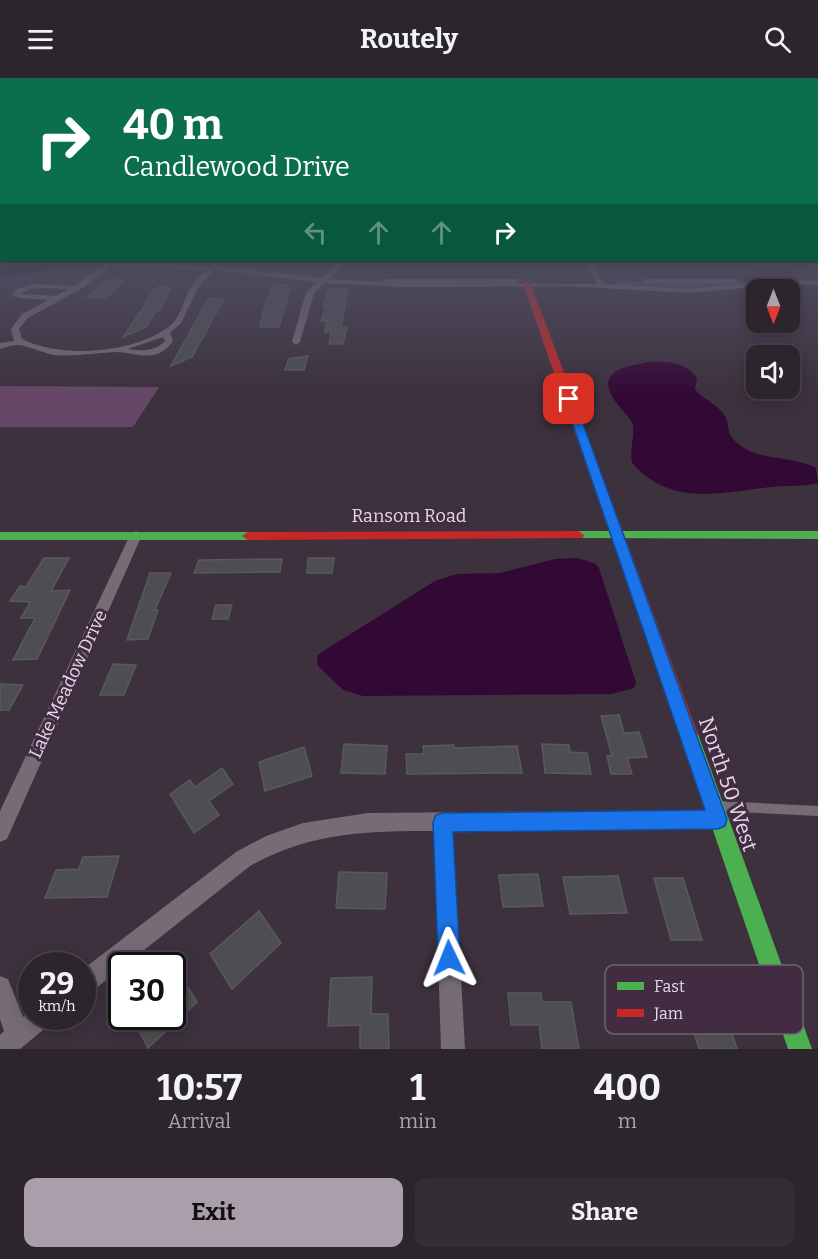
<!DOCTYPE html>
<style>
:root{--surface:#2d252e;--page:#352d36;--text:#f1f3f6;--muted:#a7a5aa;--line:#48424a;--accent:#aa9eab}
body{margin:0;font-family:Bitter,serif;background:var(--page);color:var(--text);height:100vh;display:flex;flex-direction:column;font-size:22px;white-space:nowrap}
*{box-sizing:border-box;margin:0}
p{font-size:20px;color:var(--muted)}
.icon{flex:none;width:33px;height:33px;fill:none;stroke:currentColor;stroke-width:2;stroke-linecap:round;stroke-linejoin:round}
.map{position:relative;height:971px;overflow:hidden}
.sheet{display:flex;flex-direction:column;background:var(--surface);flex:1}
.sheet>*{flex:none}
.banner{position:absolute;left:0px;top:0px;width:819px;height:183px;box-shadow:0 3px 15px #0003,0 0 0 2px var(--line);background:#0b6e4f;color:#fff;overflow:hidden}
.needle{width:39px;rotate:180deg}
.tools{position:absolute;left:746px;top:201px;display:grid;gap:12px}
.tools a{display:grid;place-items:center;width:54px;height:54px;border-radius:12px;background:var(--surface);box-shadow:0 3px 15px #0003,0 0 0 2px var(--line);font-size:30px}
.speed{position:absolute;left:18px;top:874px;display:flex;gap:12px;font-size:30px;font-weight:700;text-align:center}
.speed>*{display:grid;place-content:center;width:78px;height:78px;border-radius:50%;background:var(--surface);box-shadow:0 3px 15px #0003,0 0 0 2px var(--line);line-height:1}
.speed small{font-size:15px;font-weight:400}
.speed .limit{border:3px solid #111;border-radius:9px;background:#fff;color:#111}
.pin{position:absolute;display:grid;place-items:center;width:51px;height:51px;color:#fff;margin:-26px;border-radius:12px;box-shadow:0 3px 9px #0006}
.me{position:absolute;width:66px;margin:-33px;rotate:358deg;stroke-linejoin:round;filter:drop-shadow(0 0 4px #0008)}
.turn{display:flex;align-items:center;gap:21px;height:126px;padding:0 24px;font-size:27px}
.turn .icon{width:78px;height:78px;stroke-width:2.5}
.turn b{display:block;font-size:42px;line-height:51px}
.lanes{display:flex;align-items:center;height:57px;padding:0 24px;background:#0003;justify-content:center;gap:30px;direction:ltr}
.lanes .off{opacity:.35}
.eta{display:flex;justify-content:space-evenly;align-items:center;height:102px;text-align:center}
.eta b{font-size:36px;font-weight:700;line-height:42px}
.cta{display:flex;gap:12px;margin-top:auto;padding:12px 24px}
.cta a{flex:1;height:69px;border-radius:12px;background:var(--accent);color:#111;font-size:24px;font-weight:700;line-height:69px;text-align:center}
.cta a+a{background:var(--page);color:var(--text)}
header{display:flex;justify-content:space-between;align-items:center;height:78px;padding:0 24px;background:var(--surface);font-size:27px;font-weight:700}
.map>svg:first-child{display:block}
</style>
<header><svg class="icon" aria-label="menu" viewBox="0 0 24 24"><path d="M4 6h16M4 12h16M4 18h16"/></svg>Routely<svg class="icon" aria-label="search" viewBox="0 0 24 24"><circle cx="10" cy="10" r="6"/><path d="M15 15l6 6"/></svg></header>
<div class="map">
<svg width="818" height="971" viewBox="0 0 818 971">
<rect width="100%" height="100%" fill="#3c313d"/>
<g fill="#664767">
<path d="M 618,204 L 761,204 L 703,212 L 615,207 Z"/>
<path d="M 0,308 L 159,309 L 133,349 L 0,349 Z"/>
</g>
<g fill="#320935">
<path d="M 26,182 L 45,182 L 63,185 L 63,188 L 46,194 L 0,199 L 0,185 Z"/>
<path d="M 649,284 C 667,283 686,284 697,300 L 695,311 C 702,321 715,325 723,335 C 730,343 726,353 733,361 C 755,385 790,376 816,390 L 818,405 C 803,409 787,407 771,409 C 720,415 671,429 632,385 C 629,372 635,359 633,347 C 631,340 623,334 619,328 C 592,295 621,289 649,284 Z"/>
<path d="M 578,480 L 596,486 L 599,490 L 636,605 L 634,610 L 611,616 L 363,618 L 343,612 L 318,588 L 317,578 L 322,574 L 435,503 L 457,496 L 500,495 L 555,481 Z"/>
</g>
<g fill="#4e4e52" stroke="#575a5c" stroke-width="1.5">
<path d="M 107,202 L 123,202 L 106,220 L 87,220 Z"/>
<path d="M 274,206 L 288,207 L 287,210 L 290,210 L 279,249 L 260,249 L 265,226 Z"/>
<path d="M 157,209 L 172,209 L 165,218 L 168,218 L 160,232 L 157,232 L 146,249 L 123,259 L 146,225 L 144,225 Z"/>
<path d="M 331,211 L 348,211 L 341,249 L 347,249 L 343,266 L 329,266 L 331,254 L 325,254 L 327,243 L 321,243 L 326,228 L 323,228 L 328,214 Z"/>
<path d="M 208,221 L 224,221 L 192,279 L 171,288 Z"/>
<path d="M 308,278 L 304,292 L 285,292 L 289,281 Z"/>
<path d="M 44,480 L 69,480 L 51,513 L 70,512 L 37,581 L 13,582 L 35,540 L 21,540 L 30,524 L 10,523 L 20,508 L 26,509 Z"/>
<path d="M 308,480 L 334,480 L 332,495 L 307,495 Z"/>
<path d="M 282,481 L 280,494 L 194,495 L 199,482 Z"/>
<path d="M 150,495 L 171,495 L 155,532 L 158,532 L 148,561 L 127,562 Z"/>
<path d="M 216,527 L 232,527 L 228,541 L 212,541 Z"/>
<path d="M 113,586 L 136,587 L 124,617 L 100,617 Z"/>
<path d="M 0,606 L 23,607 L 9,632 L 0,632 Z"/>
<path d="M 619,637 L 624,655 L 639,654 L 647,679 L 627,680 L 632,696 L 611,696 L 607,678 L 612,678 L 601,638 Z"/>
<path d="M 344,666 L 387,668 L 385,696 L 341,695 Z"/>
<path d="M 542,666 L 569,667 L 570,674 L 587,675 L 591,696 L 545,695 Z"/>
<path d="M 454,667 L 454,670 L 517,668 L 522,695 L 407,696 L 406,676 L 424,676 L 423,668 Z"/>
<path d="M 304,669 L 312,698 L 265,713 L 259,684 Z"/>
<path d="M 222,690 L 233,706 L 209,723 L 219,737 L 194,755 L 170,716 L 190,702 L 195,709 Z"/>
<path d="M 119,778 L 107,819 L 45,820 L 56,792 L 79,791 L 83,779 Z"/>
<path d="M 339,794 L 387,795 L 385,831 L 336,830 Z"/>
<path d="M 538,796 L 543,828 L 503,829 L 499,797 Z"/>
<path d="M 618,798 L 627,835 L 570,836 L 563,799 Z"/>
<path d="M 654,800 L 683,800 L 702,862 L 671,862 Z"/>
<path d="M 259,833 L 281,865 L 232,911 L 210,876 Z"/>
<path d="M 180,896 L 197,924 L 148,970 L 132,939 L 172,939 L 172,902 Z"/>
<path d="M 372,899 L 371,936 L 388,936 L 389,971 L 360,971 L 360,947 L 328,948 L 331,900 Z"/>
<path d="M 718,911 L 737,971 L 699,971 L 682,912 Z"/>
<path d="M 508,915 L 541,915 L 542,924 L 571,924 L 579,971 L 542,971 L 539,947 L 511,947 Z"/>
</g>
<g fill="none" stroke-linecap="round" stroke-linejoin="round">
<path stroke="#736a74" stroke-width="1.5" stroke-dasharray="1 2" stroke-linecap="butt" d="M 0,183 L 16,182"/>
<path stroke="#766c76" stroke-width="4" d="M 387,203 L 517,203"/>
<path stroke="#766c76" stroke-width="10" d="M 719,728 L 818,733"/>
<g fill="#766c76" fill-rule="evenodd">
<path d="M 68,182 L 210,188 L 216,184 L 219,186 L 218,188 L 321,200 L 342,182 L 348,182 L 329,201 L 404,205 L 597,206 L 585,182 L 591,182 L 604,206 L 690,211 L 778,202 L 818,203 L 818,207 L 790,206 L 690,215 L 564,208 L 404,209 L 325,205 L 314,215 L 300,264 L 296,267 L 292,264 L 306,214 L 317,204 L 214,192 L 198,210 L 181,245 L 170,255 L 173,263 C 155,288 135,273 114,274 C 94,275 75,279 54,277 C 43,275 26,267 18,267 C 12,267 6,269 0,271 L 0,265 L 14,263 L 11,251 L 22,236 L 48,222 L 20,220 L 13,218 L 13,214 L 19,210 L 36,206 L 75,208 L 103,187 ZM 111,188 L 206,192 C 200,198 193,205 189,213 C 183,224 181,237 172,246 C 137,276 61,281 22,261 L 19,251 L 28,240 L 86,208 ZM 44,210 L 68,211 L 56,218 L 21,216 L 30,211 ZM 163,259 L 165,263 C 154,274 142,273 128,271 Z"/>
<path d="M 646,201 L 735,201 L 739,203 L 735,205 L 643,205 L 643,201 Z"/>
<path d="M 136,453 L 142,457 L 7,761 L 0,764 L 0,733 L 130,457 Z"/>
<path d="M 718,732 L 725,734 L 728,741 L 725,748 L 718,750 L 453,753 L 465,971 L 441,971 L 434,753 C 366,753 311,754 250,788 L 90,915 L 82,918 L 82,892 L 236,774 L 266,758 L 303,745 L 368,735 Z"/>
<path d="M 0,898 L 8,901 L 23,939 L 32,932 L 32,939 L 53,939 L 49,947 L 20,971 L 0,971 L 0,957 L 4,953 L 0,941 Z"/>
</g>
<g fill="#4caf50" fill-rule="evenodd">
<path d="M 578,453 L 818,453 L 818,461 L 573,460 L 572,457 Z"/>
<path d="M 0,454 L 248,454 L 254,458 L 248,462 L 0,462 Z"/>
<path d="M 689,648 L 695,651 L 698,656 L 812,971 L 788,971 L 680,656 L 683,651 Z"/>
</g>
<g fill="#c62828" fill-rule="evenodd">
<path d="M 527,204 L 531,206 L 698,656 L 695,661 L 689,664 L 683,661 L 680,656 L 523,206 Z"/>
<path d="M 578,453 L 584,457 L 583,460 L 248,462 L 242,458 L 248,454 Z"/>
</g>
</g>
<linearGradient id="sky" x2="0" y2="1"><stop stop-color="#211b22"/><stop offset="0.57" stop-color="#504e62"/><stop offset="1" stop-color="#504e62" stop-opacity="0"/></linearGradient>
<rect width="818" height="317" fill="url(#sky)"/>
<path fill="#1a73e8" stroke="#114b97" stroke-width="1.5" d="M 569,318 L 574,321 L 727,741 L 725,748 L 718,751 L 453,754 L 460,880 L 457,888 L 449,892 L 441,888 L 438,880 L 433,744 L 436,737 L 443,735 L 705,732 L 564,321 Z"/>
<g text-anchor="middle" stroke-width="6" stroke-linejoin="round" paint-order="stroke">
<g font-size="18" fill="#e6d8e6" stroke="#412c42">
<text x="409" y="444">Ransom Road</text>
<text transform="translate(68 606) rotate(-65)" y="6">Lake Meadow Drive</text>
</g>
<g font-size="21" fill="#e6d8e6" stroke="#412c42">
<text transform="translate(728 706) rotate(71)" y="7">North 50 West</text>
</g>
</g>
<rect x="605" y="887" width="198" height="69" rx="9" fill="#412c42" stroke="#736073" stroke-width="1.5"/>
<rect x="617" y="904" width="27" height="8" fill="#4caf50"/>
<rect x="617" y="931" width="27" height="8" fill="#c62828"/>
<g font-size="16" fill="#e6d8e6">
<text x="654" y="914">Fast</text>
<text x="654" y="941">Jam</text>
</g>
</svg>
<div class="tools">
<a><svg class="needle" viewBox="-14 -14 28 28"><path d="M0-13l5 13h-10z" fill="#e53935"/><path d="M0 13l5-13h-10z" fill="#a7a5aa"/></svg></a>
<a><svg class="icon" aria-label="sound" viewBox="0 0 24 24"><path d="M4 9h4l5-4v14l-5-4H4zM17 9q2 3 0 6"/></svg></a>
</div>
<div class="speed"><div>29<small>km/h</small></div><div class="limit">30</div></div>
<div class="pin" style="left:569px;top:321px;background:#d93025"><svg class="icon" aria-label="arrive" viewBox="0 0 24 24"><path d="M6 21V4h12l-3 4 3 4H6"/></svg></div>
<svg class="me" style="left:449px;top:880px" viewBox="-20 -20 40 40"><path d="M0-17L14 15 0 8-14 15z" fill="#1a73e8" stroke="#fff" stroke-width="4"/></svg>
<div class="banner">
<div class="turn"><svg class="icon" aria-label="right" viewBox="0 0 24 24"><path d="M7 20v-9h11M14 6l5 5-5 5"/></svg><div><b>40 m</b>Candlewood Drive</div></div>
<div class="lanes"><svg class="icon off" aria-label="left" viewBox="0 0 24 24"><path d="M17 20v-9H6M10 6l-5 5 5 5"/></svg><svg class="icon off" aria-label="ahead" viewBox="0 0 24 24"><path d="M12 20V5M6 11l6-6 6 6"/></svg><svg class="icon off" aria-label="ahead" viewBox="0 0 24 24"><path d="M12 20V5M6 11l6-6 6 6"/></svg><svg class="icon" aria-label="right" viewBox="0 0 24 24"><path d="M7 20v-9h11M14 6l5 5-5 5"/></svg></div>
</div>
</div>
<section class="sheet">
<div class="eta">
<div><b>10:57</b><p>Arrival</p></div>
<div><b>1</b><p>min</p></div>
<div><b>400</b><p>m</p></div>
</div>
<div class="cta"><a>Exit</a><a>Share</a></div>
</section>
